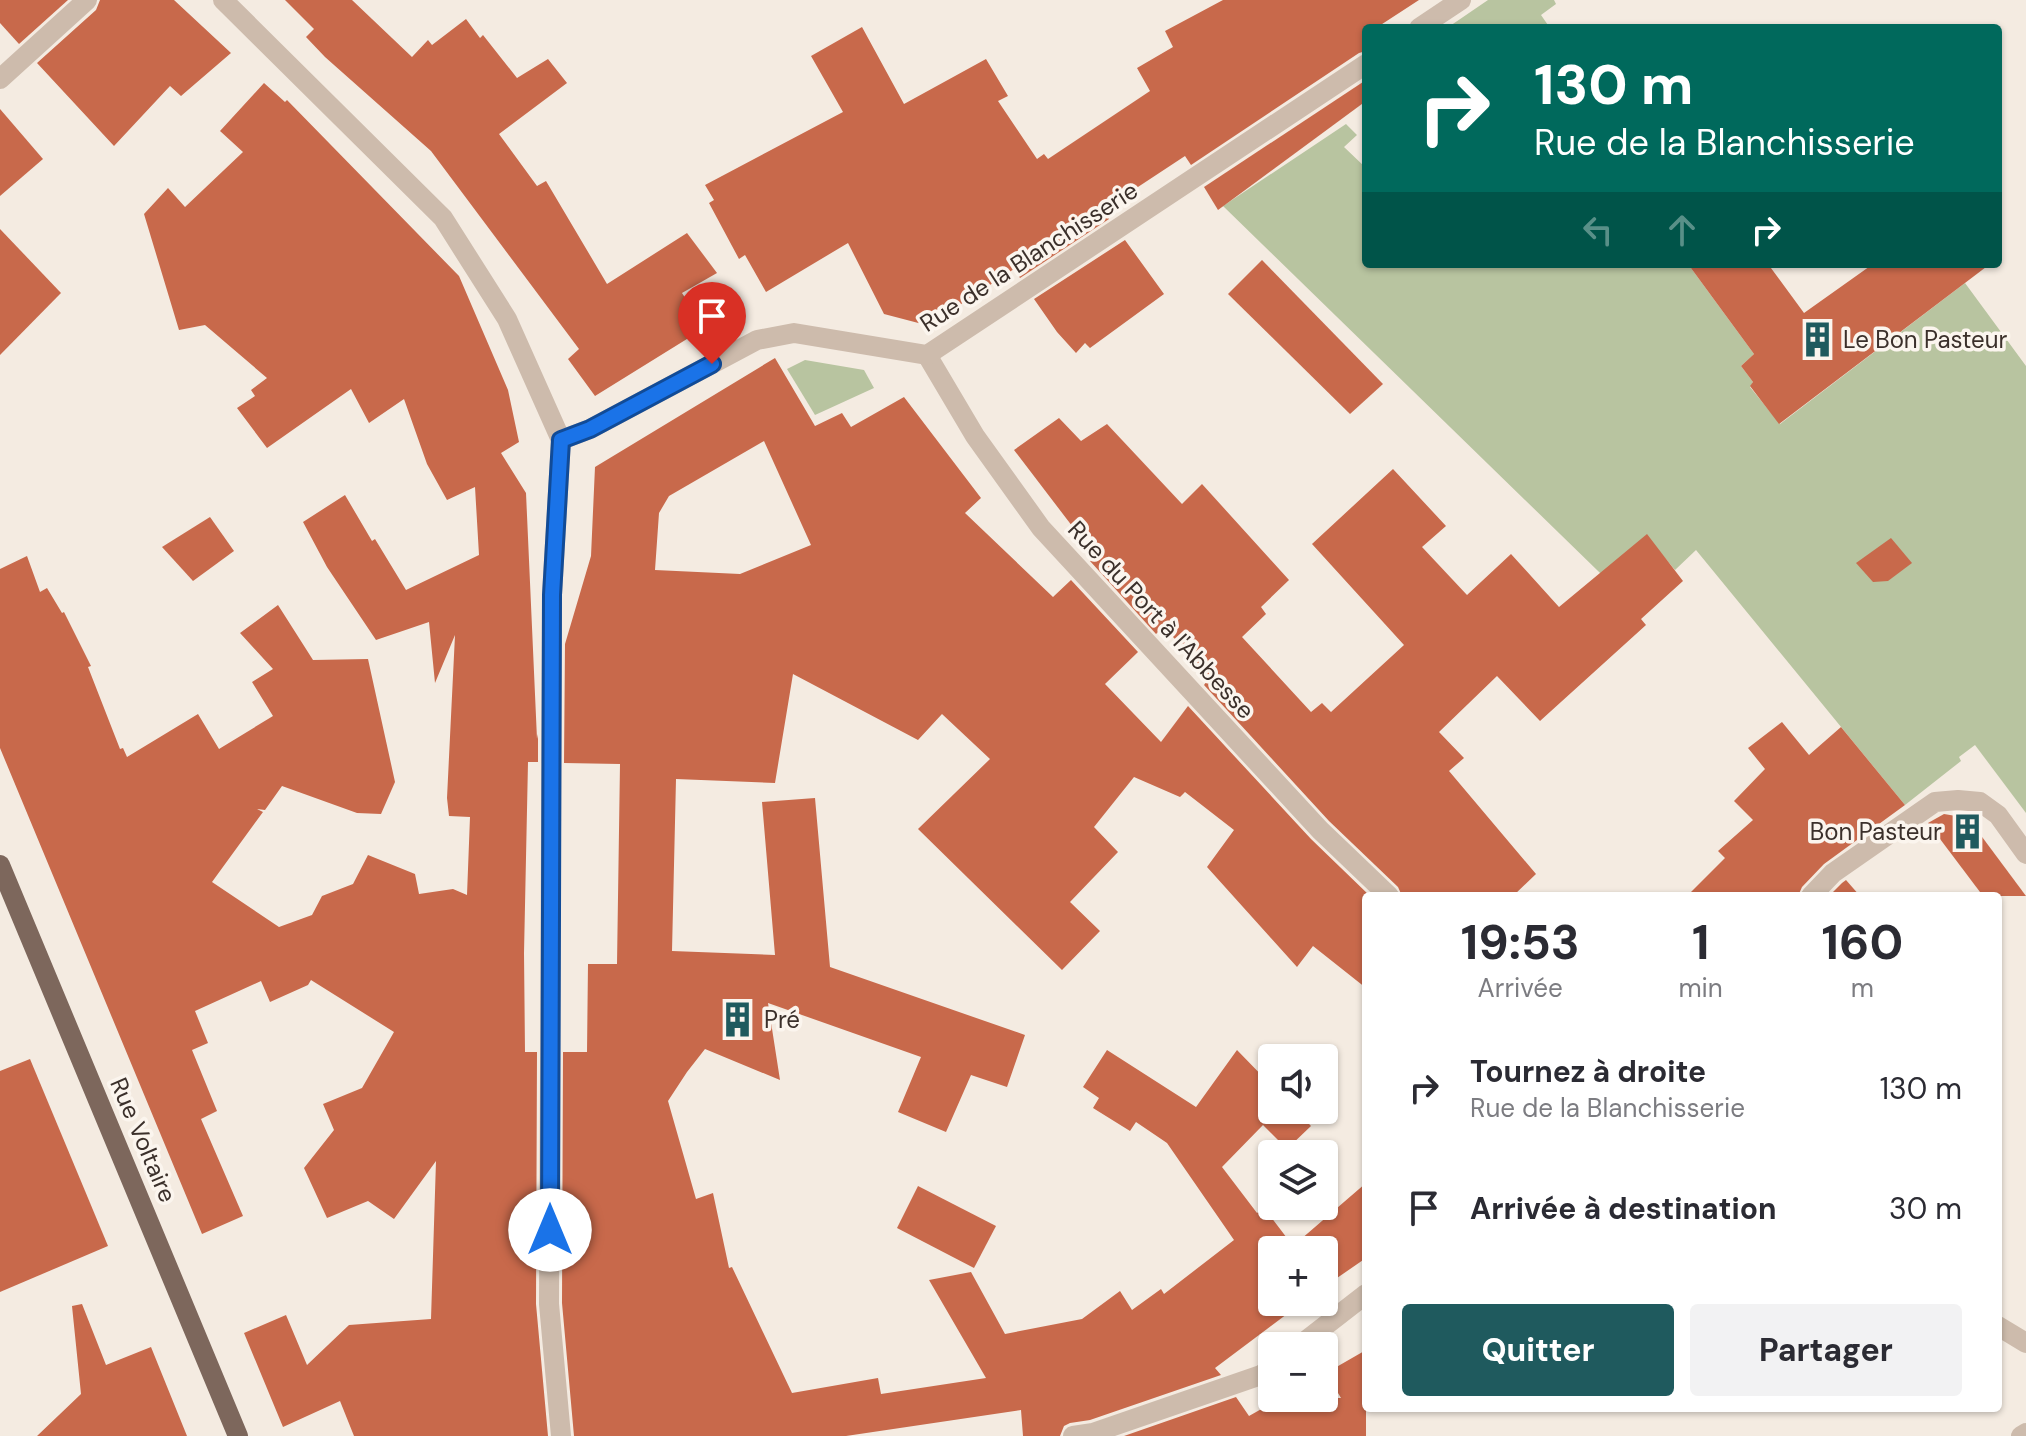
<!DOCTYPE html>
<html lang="fr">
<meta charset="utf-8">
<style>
:root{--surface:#fff;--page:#f2f2f3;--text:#2b2b33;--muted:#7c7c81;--accent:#1f5a5e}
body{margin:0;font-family:"DM Sans",sans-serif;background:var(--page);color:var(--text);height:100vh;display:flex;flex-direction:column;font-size:30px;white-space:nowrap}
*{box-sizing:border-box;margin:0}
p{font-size:26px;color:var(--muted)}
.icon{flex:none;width:44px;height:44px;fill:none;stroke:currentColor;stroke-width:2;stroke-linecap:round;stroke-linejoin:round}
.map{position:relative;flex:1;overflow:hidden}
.details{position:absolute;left:1362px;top:892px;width:640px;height:520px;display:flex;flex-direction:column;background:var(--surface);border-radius:8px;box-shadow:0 2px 6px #0004}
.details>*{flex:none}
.hud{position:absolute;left:1362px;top:24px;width:640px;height:244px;border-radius:8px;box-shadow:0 2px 6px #0004;background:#00695c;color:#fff;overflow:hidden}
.fabs{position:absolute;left:1258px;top:1044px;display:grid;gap:16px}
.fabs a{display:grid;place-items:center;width:80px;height:80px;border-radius:8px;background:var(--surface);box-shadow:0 2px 6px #0004;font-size:40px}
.pin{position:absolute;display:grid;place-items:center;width:68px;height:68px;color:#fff;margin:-82px -34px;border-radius:50% 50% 50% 0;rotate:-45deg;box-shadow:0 0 8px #0007}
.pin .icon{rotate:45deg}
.me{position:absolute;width:88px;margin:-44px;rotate:0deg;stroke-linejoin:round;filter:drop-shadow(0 0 6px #0008)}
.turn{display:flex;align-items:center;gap:28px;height:168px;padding:0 40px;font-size:36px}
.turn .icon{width:104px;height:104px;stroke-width:2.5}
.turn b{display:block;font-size:56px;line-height:68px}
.lanes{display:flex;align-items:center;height:76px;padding:0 40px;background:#0003;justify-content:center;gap:40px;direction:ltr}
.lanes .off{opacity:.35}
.eta{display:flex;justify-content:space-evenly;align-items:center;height:136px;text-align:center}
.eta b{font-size:48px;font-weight:700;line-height:56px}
.button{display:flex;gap:16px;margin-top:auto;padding:16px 40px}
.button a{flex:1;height:92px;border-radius:8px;background:var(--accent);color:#fff;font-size:32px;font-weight:700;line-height:92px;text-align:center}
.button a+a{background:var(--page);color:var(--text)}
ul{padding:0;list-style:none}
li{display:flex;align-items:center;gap:24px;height:120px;padding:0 40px}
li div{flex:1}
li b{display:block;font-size:30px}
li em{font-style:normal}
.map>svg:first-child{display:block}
</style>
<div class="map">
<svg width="2026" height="1436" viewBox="0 0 2026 1436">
<rect width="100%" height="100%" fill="#f4ebe1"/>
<g fill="#b8c4a0">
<path d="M 1488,0 L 1554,0 L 1556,4 L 1541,15 L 1550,28 L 1447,28 Z"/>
<path d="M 1346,124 L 1357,135 L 1344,147 L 1366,168 L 1366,264 L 1688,264 L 1754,354 L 1741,366 L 1753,382 L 1750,387 L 1780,424 L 1965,283 L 2026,366 L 2026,813 L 1975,745 L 1959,757 L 1961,761 L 1905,805 L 1696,550 L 1675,570 L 1646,535 L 1635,607 L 1223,206 Z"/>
<path d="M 805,360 L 864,370 L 874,388 L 815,415 L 787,369 Z"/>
</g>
<g fill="#c8694b" fill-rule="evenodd">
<path d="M 0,0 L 68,0 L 19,44 L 0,23 Z"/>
<path d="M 100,0 L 174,0 L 231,53 L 181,96 L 170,86 L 114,146 L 37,63 L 96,10 Z"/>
<path d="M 285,0 L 352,0 L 412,57 L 428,40 L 432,45 L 466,19 L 480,38 L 483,35 L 517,78 L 548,59 L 567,83 L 499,134 L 537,186 L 546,181 L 607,284 L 687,233 L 717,273 L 682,293 L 703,325 L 694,332 L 695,334 L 595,396 L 568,359 L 579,349 L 431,151 L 325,57 L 306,37 L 314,29 Z"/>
<path d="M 1223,0 L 1419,0 L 1376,28 L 1366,28 L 1366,51 L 1359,53 L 1191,165 L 1185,156 L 1103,210 L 1109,219 L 1020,278 L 1014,269 L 934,322 L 926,325 L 884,314 L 848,243 L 766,292 L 745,255 L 739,259 L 709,203 L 714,200 L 705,185 L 843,112 L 811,56 L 862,27 L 904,104 L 986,59 L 1008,96 L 998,101 L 1037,159 L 1044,154 L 1048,159 L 1150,91 L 1137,68 L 1173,47 L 1165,31 Z"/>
<path d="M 1366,80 L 1366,101 L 1218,210 L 1204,187 Z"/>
<path d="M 264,83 L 285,102 L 287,100 L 459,276 L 508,390 L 519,442 L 501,453 L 526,493 L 537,739 L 538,734 L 538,762 L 528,762 L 524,953 L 525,1052 L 537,1052 L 536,1304 L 548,1436 L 354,1436 L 340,1401 L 283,1427 L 244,1333 L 286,1315 L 307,1365 L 349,1325 L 431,1319 L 436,1161 L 394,1219 L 368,1201 L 327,1218 L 304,1168 L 334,1130 L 323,1104 L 362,1088 L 394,1032 L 311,980 L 308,985 L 270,1002 L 261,981 L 195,1011 L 208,1043 L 192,1050 L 217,1111 L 201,1119 L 243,1216 L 202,1234 L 0,748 L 0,569 L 27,556 L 40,592 L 47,588 L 62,613 L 64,612 L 91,666 L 88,667 L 120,749 L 123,748 L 127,757 L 198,714 L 219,749 L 273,716 L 252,682 L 273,669 L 240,633 L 278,605 L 313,660 L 368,659 L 395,782 L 381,814 L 357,813 L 282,786 L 265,810 L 257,809 L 263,812 L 212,882 L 279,927 L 312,915 L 322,896 L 353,884 L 368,855 L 415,874 L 419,894 L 453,889 L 467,895 L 470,817 L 449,816 L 447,798 L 455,635 L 435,683 L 429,622 L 376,640 L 327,567 L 303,522 L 345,495 L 372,541 L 375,539 L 406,590 L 479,555 L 475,487 L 447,500 L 427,464 L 404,399 L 369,423 L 351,389 L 267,448 L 237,408 L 255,396 L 251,390 L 267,378 L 205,325 L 179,330 L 144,214 L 168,188 L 185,207 L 243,152 L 220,131 Z"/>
<path d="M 0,109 L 43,159 L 0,196 Z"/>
<path d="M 0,229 L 61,293 L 0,355 Z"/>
<path d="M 1125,240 L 1164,294 L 1090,348 L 1085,343 L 1076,353 L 1057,332 L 1034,299 Z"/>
<path d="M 1262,260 L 1383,384 L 1350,414 L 1228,294 Z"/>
<path d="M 1688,264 L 1768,264 L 1804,313 L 1873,264 L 1990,264 L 1779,424 L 1750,386 L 1753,382 L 1741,366 L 1754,354 Z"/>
<path d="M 775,358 L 815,426 L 842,413 L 851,427 L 904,397 L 981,498 L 965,513 L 1053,597 L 1071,580 L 1138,652 L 1105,684 L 1161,742 L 1188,706 L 1311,839 L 1370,896 L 1366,896 L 1366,988 L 1313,946 L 1297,967 L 1207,867 L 1234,830 L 1185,792 L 1180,797 L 1134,777 L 1094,827 L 1118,852 L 1070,902 L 1100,931 L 1062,970 L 918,829 L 990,759 L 942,714 L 918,740 L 793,674 L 775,783 L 676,779 L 672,951 L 775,955 L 762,802 L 815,798 L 830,967 L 1025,1035 L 1007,1087 L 971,1075 L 946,1132 L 898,1112 L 921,1057 L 768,1003 L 780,1080 L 705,1049 L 687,1072 L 668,1101 L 696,1199 L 713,1193 L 729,1268 L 732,1267 L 792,1393 L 878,1378 L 881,1394 L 986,1378 L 929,1280 L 971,1272 L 1005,1334 L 1082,1319 L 1120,1291 L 1132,1310 L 1161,1289 L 1164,1294 L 1234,1240 L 1167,1143 L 1136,1122 L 1130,1131 L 1093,1108 L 1099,1098 L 1083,1087 L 1107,1050 L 1196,1107 L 1237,1050 L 1272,1086 L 1272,1110 L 1296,1110 L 1311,1126 L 1287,1149 L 1263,1125 L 1222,1167 L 1257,1213 L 1264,1208 L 1293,1246 L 1366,1183 L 1366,1258 L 1324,1287 L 1324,1250 L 1272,1250 L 1272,1302 L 1303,1302 L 1215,1368 L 1221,1375 L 1090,1420 L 1070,1423 L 1064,1426 L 1060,1436 L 1023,1436 L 1021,1410 L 846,1436 L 574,1436 L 562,1303 L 563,1052 L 587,1052 L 588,964 L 617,964 L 620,764 L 564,763 L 565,644 L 591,556 L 595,467 ZM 764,441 L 811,545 L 740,574 L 655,570 L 659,513 L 669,496 Z"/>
<path d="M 1059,418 L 1081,441 L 1107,424 L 1182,504 L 1202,484 L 1289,580 L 1261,607 L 1266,614 L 1242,637 L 1311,712 L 1322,703 L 1331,712 L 1404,645 L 1312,544 L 1393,469 L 1446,526 L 1422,547 L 1467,595 L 1511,554 L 1559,607 L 1647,534 L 1683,581 L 1641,619 L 1646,625 L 1540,721 L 1497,676 L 1439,732 L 1464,758 L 1449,771 L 1536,874 L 1513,896 L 1402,896 L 1398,887 L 1329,821 L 1204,685 L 1210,677 L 1187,651 L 1163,627 L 1156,634 L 1090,561 L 1095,556 L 1014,450 Z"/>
<path d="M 210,517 L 234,551 L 193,581 L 162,547 Z"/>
<path d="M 1891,538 L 1912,563 L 1888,581 L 1873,582 L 1856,563 Z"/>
<path d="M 1782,722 L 1809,755 L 1841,727 L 1905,805 L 1824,864 L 1802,887 L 1798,896 L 1687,896 L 1725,858 L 1718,851 L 1753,820 L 1734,801 L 1765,769 L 1748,748 Z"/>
<path d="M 1944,814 L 1968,818 L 2026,896 L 1983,896 L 1928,823 Z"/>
<path d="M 1846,880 L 1860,896 L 1829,896 L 1842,883 Z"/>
<path d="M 30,1059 L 108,1246 L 0,1292 L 0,1071 Z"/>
<path d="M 918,1186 L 996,1226 L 974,1268 L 897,1228 Z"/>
<path d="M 82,1304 L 106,1365 L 151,1347 L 187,1436 L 37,1436 L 81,1394 L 72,1306 Z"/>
<path d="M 1366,1350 L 1366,1436 L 1124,1436 L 1236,1397 L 1249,1416 L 1281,1398 L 1341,1398 L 1326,1373 Z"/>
</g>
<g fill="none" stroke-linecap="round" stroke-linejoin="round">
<g stroke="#cdbbac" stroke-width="20">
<path d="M 223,0 L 443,218 L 507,319 L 561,440 L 552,595 L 549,1304 L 561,1436"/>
<path d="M 1419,28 L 1461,0"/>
<path d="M 0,79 L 87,0"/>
<path d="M 927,355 L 975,436 L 1041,528 L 1320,830 L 1389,896"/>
<path d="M 561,440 L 590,429 L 757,340 L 794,333 L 927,355 L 1366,64"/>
<path d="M 1811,896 L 1833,873 L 1935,802 L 1958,800 L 1980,802 L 1998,815 L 2026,854"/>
<path d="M 1998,1326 L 2026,1343"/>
<path d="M 1299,1346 L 1366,1294"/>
<path d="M 1073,1436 L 1093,1433 L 1261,1375 L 1272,1367"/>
<path d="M 2021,1436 L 2026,1433"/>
</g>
<path stroke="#7d675c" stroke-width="20" d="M 0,865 L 238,1436"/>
</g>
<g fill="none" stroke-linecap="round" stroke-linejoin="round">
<defs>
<path id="route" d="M 550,1230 L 552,595 L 561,440 L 590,429 L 712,364"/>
</defs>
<use href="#route" stroke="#114b97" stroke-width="20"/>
<use href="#route" stroke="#1a73e8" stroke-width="14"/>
</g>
<defs>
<symbol id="building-bare" viewBox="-9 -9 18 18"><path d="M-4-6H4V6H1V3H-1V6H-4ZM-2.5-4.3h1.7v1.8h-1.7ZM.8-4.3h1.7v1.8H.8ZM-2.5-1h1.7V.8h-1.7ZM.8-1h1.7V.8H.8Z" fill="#1f5a5e" stroke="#fbf5ee" stroke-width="2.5" paint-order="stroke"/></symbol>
</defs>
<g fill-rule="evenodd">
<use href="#building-bare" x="1792" y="314" width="51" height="51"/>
<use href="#building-bare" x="1942" y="806" width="51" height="51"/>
<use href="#building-bare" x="712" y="994" width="51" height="51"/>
</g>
<g text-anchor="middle" stroke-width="7" stroke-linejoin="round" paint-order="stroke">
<g font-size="24" fill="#3b302b" stroke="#fbf5ee">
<text transform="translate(1029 257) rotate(-33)" y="8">Rue de la Blanchisserie</text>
<text transform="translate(1161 620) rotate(47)" y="8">Rue du Port à l'Abbesse</text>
<text transform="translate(143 1140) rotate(67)" y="8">Rue Voltaire</text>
</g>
<g font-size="24" fill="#3b302b" stroke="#fbf5ee" text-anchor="start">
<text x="1843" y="348">Le Bon Pasteur</text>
<text x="1942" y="840" text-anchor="end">Bon Pasteur</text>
<text x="764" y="1028">Pré</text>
</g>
</g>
</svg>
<div class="fabs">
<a><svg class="icon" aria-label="sound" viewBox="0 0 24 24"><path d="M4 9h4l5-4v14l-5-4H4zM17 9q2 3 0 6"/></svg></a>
<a><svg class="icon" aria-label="layers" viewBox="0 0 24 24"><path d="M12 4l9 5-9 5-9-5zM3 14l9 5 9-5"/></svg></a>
<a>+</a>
<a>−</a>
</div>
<div class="pin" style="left:712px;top:364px;background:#d93025"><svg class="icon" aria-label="arrive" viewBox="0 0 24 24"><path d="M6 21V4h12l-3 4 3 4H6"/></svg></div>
<svg class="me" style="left:550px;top:1230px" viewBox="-20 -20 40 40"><circle r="19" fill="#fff"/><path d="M0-13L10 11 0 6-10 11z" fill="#1a73e8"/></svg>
<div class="hud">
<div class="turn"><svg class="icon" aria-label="right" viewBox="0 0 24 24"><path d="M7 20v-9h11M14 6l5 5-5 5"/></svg><div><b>130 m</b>Rue de la Blanchisserie</div></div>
<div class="lanes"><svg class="icon off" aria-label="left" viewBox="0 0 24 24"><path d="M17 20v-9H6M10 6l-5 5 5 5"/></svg><svg class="icon off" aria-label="ahead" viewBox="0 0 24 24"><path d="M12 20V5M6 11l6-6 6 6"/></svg><svg class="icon" aria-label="right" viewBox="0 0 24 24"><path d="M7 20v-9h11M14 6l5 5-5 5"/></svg></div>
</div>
<section class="details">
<div class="eta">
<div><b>19:53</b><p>Arrivée</p></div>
<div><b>1</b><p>min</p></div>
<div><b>160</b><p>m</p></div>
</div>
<ul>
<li><svg class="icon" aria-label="right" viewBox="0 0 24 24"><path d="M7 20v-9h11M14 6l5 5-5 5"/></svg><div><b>Tournez à droite</b><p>Rue de la Blanchisserie</p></div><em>130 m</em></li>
<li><svg class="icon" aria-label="arrive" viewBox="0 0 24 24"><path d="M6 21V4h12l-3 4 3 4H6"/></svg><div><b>Arrivée à destination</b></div><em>30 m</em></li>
</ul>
<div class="button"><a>Quitter</a><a>Partager</a></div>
</section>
</div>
